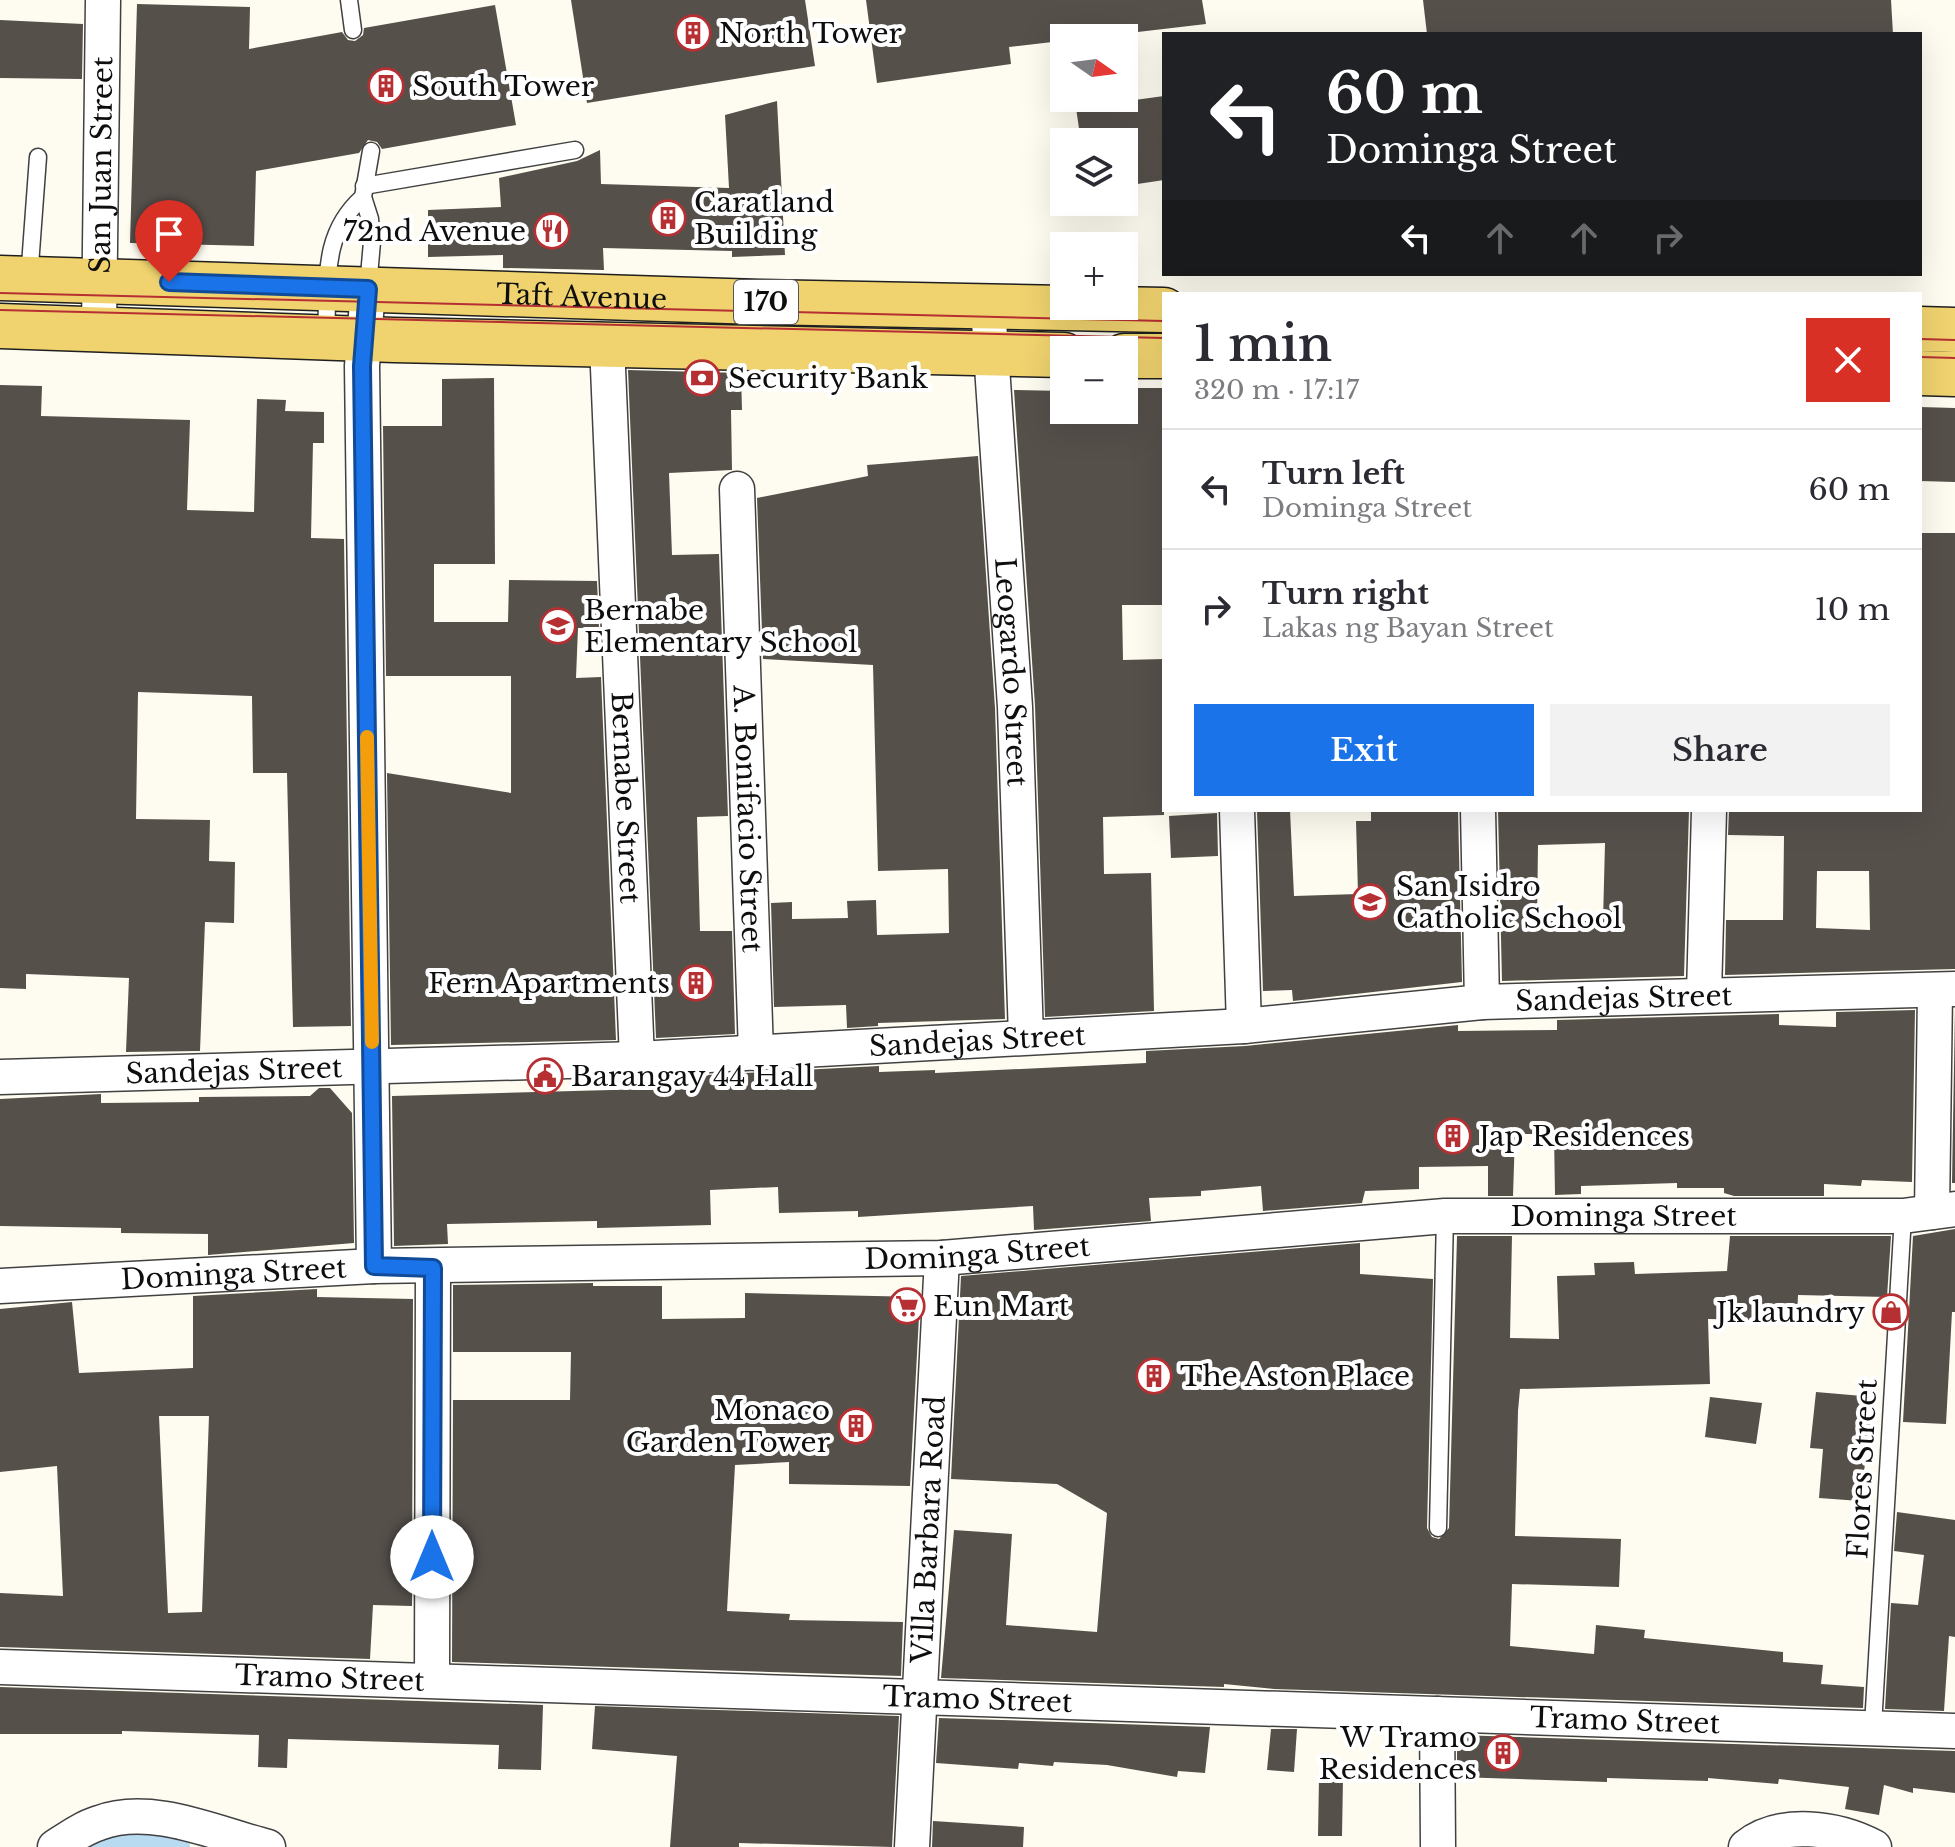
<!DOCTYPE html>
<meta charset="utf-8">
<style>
:root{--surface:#fff;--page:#f2f2f3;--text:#2b2b33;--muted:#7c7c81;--line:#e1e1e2;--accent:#1a73e8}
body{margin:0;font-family:"Libre Baskerville",serif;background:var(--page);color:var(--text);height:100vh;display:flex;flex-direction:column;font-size:30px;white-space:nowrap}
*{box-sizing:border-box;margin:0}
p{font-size:26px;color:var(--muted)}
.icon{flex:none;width:44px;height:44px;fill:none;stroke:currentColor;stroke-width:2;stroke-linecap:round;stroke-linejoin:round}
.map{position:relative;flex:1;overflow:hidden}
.details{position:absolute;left:1162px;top:292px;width:760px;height:520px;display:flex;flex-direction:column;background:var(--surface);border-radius:0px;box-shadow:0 8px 32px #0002}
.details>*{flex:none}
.hud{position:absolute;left:1162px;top:32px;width:760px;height:244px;border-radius:0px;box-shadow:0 8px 32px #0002;background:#202124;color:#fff;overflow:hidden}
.needle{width:52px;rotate:104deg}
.tools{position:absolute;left:1050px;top:24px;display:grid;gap:16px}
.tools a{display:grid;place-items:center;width:88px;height:88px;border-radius:0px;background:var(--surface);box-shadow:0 8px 32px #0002;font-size:40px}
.pin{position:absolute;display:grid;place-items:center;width:68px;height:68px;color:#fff;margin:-82px -34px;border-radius:50% 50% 50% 0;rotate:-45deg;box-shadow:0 0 8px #0007}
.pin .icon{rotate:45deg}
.me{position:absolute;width:88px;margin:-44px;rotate:0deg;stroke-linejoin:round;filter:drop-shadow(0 0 6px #0008)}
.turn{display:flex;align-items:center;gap:28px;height:168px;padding:0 32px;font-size:36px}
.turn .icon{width:104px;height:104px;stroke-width:2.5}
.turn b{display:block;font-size:56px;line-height:68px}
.lanes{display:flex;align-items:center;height:76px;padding:0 32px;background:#0003;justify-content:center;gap:40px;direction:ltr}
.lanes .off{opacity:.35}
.round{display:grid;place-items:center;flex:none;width:84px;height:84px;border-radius:0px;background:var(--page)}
.head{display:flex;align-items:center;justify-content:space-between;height:136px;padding:0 32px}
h1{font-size:48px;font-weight:600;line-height:60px}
.primary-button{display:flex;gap:16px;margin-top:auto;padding:16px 32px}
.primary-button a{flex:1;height:92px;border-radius:0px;background:var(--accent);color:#fff;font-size:32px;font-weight:600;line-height:92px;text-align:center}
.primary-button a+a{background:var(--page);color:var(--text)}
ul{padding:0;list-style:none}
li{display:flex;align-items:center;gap:24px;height:120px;padding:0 32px;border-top:2px solid var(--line)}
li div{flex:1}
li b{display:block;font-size:30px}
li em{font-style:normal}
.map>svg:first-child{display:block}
</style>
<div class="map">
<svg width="1955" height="1847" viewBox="0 0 1955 1847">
<rect width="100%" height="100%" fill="#fefcf0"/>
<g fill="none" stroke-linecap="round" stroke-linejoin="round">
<path stroke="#b8dbf2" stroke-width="56" d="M 87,1847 L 100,1839 L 162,1847"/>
</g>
<g fill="#56504b" fill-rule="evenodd">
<path d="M 571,0 L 805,0 L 815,66 L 587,103 Z"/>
<path d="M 866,0 L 1202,0 L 1206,24 L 1009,47 L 1011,64 L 877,83 Z"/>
<path d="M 1423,0 L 1891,0 L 1893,34 L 1427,34 Z"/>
<path d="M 137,4 L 250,7 L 249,49 L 342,32 L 348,40 L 355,41 L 363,35 L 364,28 L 495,5 L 516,125 L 382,149 L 377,142 L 368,140 L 359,153 L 256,171 L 254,246 L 130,243 Z"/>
<path d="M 0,20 L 83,24 L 82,79 L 0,78 Z"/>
<path d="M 1164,96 L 1164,180 L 1124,186 L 1124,142 L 1081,142 L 1076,108 Z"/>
<path d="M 777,101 L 785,255 L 732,257 L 732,251 L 603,248 L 604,270 L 503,268 L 503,255 L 428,257 L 428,210 L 501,207 L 499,178 L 577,161 L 600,150 L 601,184 L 729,188 L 725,115 Z"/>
<path d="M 628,370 L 741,373 L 742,410 L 731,410 L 732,470 L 669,473 L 672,555 L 719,554 L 728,816 L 697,817 L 700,931 L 732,931 L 735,1034 L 656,1038 Z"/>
<path d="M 494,378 L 495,564 L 434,564 L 434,622 L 508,622 L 509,580 L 597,581 L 599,628 L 578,628 L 576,678 L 601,677 L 616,1040 L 391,1045 L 387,773 L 511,793 L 511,676 L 386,676 L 383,426 L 442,426 L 442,379 Z"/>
<path d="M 0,385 L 42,386 L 41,416 L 190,420 L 187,510 L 254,512 L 257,399 L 286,400 L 285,411 L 324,412 L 324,443 L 313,443 L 311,538 L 344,539 L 351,1026 L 293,1027 L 287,773 L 253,773 L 252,696 L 138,692 L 136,819 L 210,820 L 209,861 L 235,862 L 234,923 L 205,922 L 200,1051 L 126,1052 L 129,978 L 26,974 L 26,989 L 0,988 Z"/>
<path d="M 1131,388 L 1164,388 L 1164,605 L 1122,605 L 1123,660 L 1164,659 L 1164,815 L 1103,817 L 1104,874 L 1151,873 L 1154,1011 L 1045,1017 L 1035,706 L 1014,390 L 1064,391 L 1064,410 L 1124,410 L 1124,393 L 1131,393 Z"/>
<path d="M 1920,407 L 1955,408 L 1955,482 L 1920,481 Z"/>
<path d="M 978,456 L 995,708 L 1005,1019 L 878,1023 L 878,1026 L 847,1028 L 846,1005 L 774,1007 L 771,903 L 792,902 L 792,919 L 848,918 L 847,901 L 876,900 L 877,935 L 949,933 L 948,869 L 878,871 L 873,665 L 763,659 L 757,498 L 868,476 L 867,465 Z"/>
<path d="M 1920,533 L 1955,533 L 1955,969 L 1725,975 L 1726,920 L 1783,920 L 1784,836 L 1728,835 L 1729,810 L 1920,810 ZM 1817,871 L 1869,871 L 1870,930 L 1816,928 Z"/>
<path d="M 1257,810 L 1290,810 L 1294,896 L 1358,894 L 1356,821 L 1371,821 L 1371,810 L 1458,810 L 1462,982 L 1293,1001 L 1292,990 L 1263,991 Z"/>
<path d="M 1498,810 L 1689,810 L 1684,976 L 1502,981 ZM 1605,843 L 1603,921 L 1537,921 L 1538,845 Z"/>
<path d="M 1217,813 L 1218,856 L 1171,858 L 1169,816 Z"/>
<path d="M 1955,1009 L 1955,1183 L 1952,1183 Z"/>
<path d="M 1915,1010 L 1912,1182 L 1862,1180 L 1861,1186 L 1824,1184 L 1824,1196 L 1734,1196 L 1724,1193 L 1724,1188 L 1677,1188 L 1677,1183 L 1581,1186 L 1581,1194 L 1555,1195 L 1554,1134 L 1515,1134 L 1513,1196 L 1488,1196 L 1488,1166 L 1419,1167 L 1419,1189 L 1365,1191 L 1362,1203 L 1263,1211 L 1261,1186 L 1201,1191 L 1201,1196 L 1149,1198 L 1151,1221 L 1034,1230 L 1033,1206 L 858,1217 L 858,1211 L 779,1213 L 778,1187 L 710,1190 L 711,1225 L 597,1228 L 597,1221 L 447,1224 L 448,1244 L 394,1246 L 392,1096 L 649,1089 L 649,1078 L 879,1066 L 879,1072 L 935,1070 L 935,1073 L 1146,1063 L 1146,1051 L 1245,1046 L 1458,1025 L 1458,1031 L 1557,1030 L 1557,1020 L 1779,1014 L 1779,1025 L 1836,1027 L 1836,1012 Z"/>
<path d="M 319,1088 L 330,1088 L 352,1113 L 354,1243 L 208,1255 L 208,1234 L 121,1233 L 121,1228 L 0,1226 L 0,1099 L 101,1094 L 101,1103 L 199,1102 L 199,1097 L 310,1096 Z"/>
<path d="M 1955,1229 L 1955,1312 L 1952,1312 L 1946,1424 L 1903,1422 L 1913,1236 Z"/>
<path d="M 1457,1236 L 1512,1236 L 1510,1338 L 1559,1339 L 1557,1276 L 1595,1275 L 1594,1263 L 1634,1262 L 1635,1274 L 1727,1271 L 1730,1236 L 1891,1236 L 1887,1297 L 1798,1295 L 1797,1321 L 1708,1319 L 1710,1384 L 1520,1389 L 1518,1411 L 1515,1536 L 1621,1539 L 1619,1587 L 1512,1584 L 1510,1646 L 1594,1654 L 1596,1625 L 1645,1630 L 1644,1638 L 1783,1652 L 1783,1662 L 1823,1665 L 1821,1684 L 1864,1687 L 1863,1708 L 1274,1689 L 1224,1684 L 1224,1687 L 941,1678 L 954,1530 L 1012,1534 L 1006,1625 L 1097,1632 L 1107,1513 L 1057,1484 L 951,1479 L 961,1276 L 1360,1243 L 1360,1274 L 1433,1279 L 1427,1528 L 1432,1537 L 1439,1539 L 1449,1528 Z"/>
<path d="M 593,1283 L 593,1286 L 662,1286 L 662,1319 L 745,1318 L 745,1293 L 920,1297 L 910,1486 L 789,1484 L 789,1462 L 735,1465 L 727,1611 L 790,1614 L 789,1620 L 903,1622 L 901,1676 L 452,1662 L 453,1400 L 570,1400 L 571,1352 L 453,1352 L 453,1285 Z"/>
<path d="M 317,1289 L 317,1297 L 413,1299 L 412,1606 L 373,1605 L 370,1659 L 0,1647 L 0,1593 L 63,1596 L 57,1466 L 0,1472 L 0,1309 L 72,1302 L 79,1373 L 193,1368 L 193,1296 ZM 159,1416 L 209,1416 L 202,1612 L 168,1613 Z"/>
<path d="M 1816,1392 L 1874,1397 L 1860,1501 L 1819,1498 L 1823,1449 L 1810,1448 Z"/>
<path d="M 1710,1397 L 1762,1403 L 1756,1444 L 1705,1437 Z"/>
<path d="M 1897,1512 L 1955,1520 L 1955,1637 L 1949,1636 L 1944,1711 L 1885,1709 L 1891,1603 L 1918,1605 L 1924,1555 L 1894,1551 Z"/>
<path d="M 0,1687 L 543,1705 L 541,1770 L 498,1769 L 499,1745 L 288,1739 L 287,1768 L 258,1767 L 259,1735 L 122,1731 L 122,1734 L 0,1734 Z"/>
<path d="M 595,1706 L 899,1716 L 892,1847 L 739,1843 L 739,1847 L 670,1847 L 677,1756 L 592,1749 Z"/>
<path d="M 939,1718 L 1210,1727 L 1205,1773 L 1178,1771 L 1177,1777 L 1107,1765 L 1054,1762 L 1053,1766 L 1019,1763 L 1018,1769 L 936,1763 Z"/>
<path d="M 1271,1729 L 1297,1729 L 1294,1772 L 1267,1770 Z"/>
<path d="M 1457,1735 L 1955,1751 L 1955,1793 L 1913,1788 L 1913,1793 L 1884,1785 L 1879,1815 L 1845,1809 L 1849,1787 L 1779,1779 L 1778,1784 L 1708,1778 L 1708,1781 L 1607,1778 L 1607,1782 L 1457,1777 Z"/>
<path d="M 1319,1778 L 1343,1778 L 1342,1836 L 1318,1836 Z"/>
<path d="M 933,1821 L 1024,1827 L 1023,1847 L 932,1847 Z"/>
</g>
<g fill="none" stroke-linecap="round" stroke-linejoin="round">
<defs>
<g id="lane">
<path d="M 349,0 L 353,30"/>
<path d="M 364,186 L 575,150"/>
<path d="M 29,279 L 38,157"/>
<path d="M 368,287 L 372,242 L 370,219 L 363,197 L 371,151"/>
<path d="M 326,336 C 329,283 320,235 363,197"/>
<path d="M 1438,1528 L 1445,1216"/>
<path d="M 1873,1726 L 1903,1216"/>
</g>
<g id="street">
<path d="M 368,289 L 362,366 L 374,1266"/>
<path id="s1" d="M 988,307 L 1015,707 L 1026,1037"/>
<path id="s2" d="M 99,329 L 103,0"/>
<path id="s3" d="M 607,344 L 637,1059"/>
<path id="s4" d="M 737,489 L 756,1053"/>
<path d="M 1237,810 L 1244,1026"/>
<path d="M 1478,810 L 1482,1002"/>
<path d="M 1704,994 L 1709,810"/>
<path id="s5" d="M 0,1077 L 637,1059 L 1244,1026 L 1482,1002 L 1955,989"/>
<path d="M 1932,1212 L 1935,991"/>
<path id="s6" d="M 0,1286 L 374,1266 L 942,1258 L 1445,1216 L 1903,1216 L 1955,1209"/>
<path id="s7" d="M 0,1667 L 1955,1731"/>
<path d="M 432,1679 L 433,1268"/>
<path d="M 1437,1714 L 1438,1847"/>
<path d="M 55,1847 C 69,1838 83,1828 99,1823 C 151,1803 217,1834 268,1847"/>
<path id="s8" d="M 912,1847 L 942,1258"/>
<path d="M 1746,1847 C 1781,1819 1838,1828 1874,1847"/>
</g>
<g id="primary">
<path id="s9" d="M 0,278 L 759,302 L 1164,310"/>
<path d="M 0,326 L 394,340 L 1064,355"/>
<path d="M 1920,329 L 1955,330"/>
<path d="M 1124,356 L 1164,356"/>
<path d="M 1920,373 L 1955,374"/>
</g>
</defs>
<use href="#lane" stroke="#414141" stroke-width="19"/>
<use href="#street" stroke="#414141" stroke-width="37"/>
<use href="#primary" stroke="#1f1f1f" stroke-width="47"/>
<use href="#lane" stroke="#fff" stroke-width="16"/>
<use href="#street" stroke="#fff" stroke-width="34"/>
<use href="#primary" stroke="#f0d36f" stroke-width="44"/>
<g stroke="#b62f32" stroke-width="2">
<path d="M 0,293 L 1164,321"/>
<path d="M 0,310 L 1164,338"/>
<path d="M 1920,339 L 1955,340"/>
<path d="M 1920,357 L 1955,358"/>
</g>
</g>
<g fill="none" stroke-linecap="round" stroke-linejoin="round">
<defs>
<path id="route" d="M 169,282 L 368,289 L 362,366 L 374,1266 L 433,1268 L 432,1557"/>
</defs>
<use href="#route" stroke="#114b97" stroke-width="20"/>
<use href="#route" stroke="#1a73e8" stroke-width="14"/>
<path stroke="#f59e0b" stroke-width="14" d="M 367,737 L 372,1042"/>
</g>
<defs>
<symbol id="building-ring" viewBox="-11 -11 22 22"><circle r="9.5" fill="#fff" stroke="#b62f32" stroke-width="1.5"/><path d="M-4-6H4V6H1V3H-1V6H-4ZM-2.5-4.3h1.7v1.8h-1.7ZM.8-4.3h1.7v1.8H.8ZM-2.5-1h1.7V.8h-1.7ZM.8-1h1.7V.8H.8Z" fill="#b62f32"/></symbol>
<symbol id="restaurant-ring" viewBox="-11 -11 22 22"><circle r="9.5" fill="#fff" stroke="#b62f32" stroke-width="1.5"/><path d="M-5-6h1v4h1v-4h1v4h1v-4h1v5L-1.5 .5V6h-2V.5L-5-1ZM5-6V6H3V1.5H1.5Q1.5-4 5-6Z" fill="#b62f32"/></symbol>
<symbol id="bank-ring" viewBox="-11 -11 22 22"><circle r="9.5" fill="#fff" stroke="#b62f32" stroke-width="1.5"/><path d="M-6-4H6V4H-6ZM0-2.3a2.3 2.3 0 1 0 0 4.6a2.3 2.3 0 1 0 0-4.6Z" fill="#b62f32"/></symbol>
<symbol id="school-ring" viewBox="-11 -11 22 22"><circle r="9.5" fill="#fff" stroke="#b62f32" stroke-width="1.5"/><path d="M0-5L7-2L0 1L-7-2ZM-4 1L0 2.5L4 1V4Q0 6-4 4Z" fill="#b62f32"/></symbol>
<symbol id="civic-ring" viewBox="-11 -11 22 22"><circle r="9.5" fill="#fff" stroke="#b62f32" stroke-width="1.5"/><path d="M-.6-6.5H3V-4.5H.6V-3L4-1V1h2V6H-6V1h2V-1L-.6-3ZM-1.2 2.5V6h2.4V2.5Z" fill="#b62f32"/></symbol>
<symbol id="supermarket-ring" viewBox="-11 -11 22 22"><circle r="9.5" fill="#fff" stroke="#b62f32" stroke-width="1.5"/><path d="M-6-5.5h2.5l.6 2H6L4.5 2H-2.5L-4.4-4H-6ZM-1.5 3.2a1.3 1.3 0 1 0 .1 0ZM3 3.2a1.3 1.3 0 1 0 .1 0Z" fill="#b62f32"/></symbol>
<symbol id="shop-ring" viewBox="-11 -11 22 22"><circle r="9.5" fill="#fff" stroke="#b62f32" stroke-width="1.5"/><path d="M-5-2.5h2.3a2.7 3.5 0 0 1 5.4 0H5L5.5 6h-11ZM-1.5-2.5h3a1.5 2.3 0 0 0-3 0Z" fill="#b62f32"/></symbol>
</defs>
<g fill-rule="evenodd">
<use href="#building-ring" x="673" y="13" width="40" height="40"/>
<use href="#building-ring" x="366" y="66" width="40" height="40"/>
<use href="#building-ring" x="648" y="198" width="40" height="40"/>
<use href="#restaurant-ring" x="532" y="211" width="40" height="40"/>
<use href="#bank-ring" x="682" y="358" width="40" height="40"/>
<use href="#school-ring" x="538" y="606" width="40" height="40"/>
<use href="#school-ring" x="1350" y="882" width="40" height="40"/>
<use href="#building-ring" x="676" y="963" width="40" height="40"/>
<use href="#civic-ring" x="525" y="1056" width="40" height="40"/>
<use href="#building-ring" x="1433" y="1116" width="40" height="40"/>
<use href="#supermarket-ring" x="887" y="1286" width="40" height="40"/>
<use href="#shop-ring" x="1871" y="1292" width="40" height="40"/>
<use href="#building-ring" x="1134" y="1356" width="40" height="40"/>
<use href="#building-ring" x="836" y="1406" width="40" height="40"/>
<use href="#building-ring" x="1483" y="1733" width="40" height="40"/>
</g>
<g text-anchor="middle" stroke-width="8" stroke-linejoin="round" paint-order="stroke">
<rect fill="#fff" stroke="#565656" stroke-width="2" x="734" y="280" width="64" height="44" rx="6"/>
<g font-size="26" font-weight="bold" fill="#0e0e0e">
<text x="766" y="311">170</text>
</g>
<g font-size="28" fill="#0e0e0e" stroke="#fff" text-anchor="start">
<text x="719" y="43">North Tower</text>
<text x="412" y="96">South Tower</text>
<text x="694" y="212">Caratland<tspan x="694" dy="32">Building</tspan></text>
<text x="526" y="241" text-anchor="end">72nd Avenue</text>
<text x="728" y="388">Security Bank</text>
<text x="584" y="620">Bernabe<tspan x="584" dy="32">Elementary School</tspan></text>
<text x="1396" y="896">San Isidro<tspan x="1396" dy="32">Catholic School</tspan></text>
<text x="670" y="993" text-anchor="end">Fern Apartments</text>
<text x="571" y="1086">Barangay 44 Hall</text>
<text x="1479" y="1146">Jap Residences</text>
<text x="933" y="1316">Eun Mart</text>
<text x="1865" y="1322" text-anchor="end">Jk laundry</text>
<text x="1180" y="1386">The Aston Place</text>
<text x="830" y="1420" text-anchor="end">Monaco<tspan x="830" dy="32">Garden Tower</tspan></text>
<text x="1477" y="1747" text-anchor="end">W Tramo<tspan x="1477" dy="32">Residences</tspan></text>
</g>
<g font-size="28" fill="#0e0e0e" stroke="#fff">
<text dy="10" stroke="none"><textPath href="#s2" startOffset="164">San Juan Street</textPath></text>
<text dy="10" stroke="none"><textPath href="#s9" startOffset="582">Taft Avenue</textPath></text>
<text dy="10" stroke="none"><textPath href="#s1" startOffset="366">Leogardo Street</textPath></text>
<text dy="10" stroke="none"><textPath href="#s3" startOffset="454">Bernabe Street</textPath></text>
<text dy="10" stroke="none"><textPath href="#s4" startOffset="330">A. Bonifacio Street</textPath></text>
<text dy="10" stroke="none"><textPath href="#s5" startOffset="1626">Sandejas Street</textPath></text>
<text dy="10" stroke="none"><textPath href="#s5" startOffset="978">Sandejas Street</textPath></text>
<text dy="10" stroke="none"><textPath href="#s5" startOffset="234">Sandejas Street</textPath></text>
<text dy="10" stroke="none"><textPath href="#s6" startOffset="1626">Dominga Street</textPath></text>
<text dy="10" stroke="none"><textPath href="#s6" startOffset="978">Dominga Street</textPath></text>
<text dy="10" stroke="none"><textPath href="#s6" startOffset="234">Dominga Street</textPath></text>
<text transform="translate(1862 1469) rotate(-87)" y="10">Flores Street</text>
<text dy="10" stroke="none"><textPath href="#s8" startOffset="318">Villa Barbara Road</textPath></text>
<text dy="10" stroke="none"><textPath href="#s7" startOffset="330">Tramo Street</textPath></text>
<text dy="10" stroke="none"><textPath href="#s7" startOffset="978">Tramo Street</textPath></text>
<text dy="10" stroke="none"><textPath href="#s7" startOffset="1626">Tramo Street</textPath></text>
</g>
</g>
</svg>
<div class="tools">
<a><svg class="needle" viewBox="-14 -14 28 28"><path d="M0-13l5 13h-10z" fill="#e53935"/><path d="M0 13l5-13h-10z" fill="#7c7c81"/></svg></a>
<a><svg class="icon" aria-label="layers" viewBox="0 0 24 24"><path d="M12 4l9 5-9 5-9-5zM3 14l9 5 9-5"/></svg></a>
<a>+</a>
<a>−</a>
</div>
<div class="pin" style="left:169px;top:282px;background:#d93025"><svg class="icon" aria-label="arrive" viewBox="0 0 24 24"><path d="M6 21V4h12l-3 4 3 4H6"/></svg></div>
<svg class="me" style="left:432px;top:1557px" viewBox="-20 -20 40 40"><circle r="19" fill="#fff"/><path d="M0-13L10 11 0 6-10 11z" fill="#1a73e8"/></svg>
<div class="hud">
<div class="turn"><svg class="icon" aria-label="left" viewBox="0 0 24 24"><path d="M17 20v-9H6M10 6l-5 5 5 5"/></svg><div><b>60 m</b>Dominga Street</div></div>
<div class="lanes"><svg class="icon" aria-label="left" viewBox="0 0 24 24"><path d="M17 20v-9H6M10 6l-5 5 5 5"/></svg><svg class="icon off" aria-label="ahead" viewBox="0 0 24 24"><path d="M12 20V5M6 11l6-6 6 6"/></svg><svg class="icon off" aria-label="ahead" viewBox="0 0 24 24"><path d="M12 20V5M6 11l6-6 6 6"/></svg><svg class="icon off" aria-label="right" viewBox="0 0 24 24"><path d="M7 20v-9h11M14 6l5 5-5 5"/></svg></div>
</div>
<section class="details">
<div class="head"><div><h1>1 min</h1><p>320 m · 17:17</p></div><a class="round" style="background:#d93025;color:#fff"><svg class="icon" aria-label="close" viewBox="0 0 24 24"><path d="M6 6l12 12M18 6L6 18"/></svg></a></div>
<ul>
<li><svg class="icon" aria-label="left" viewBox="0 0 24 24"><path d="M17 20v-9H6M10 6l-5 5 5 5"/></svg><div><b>Turn left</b><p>Dominga Street</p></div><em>60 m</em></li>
<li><svg class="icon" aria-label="right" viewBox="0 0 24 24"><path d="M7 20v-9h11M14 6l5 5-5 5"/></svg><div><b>Turn right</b><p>Lakas ng Bayan Street</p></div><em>10 m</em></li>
</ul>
<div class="primary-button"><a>Exit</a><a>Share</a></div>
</section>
</div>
